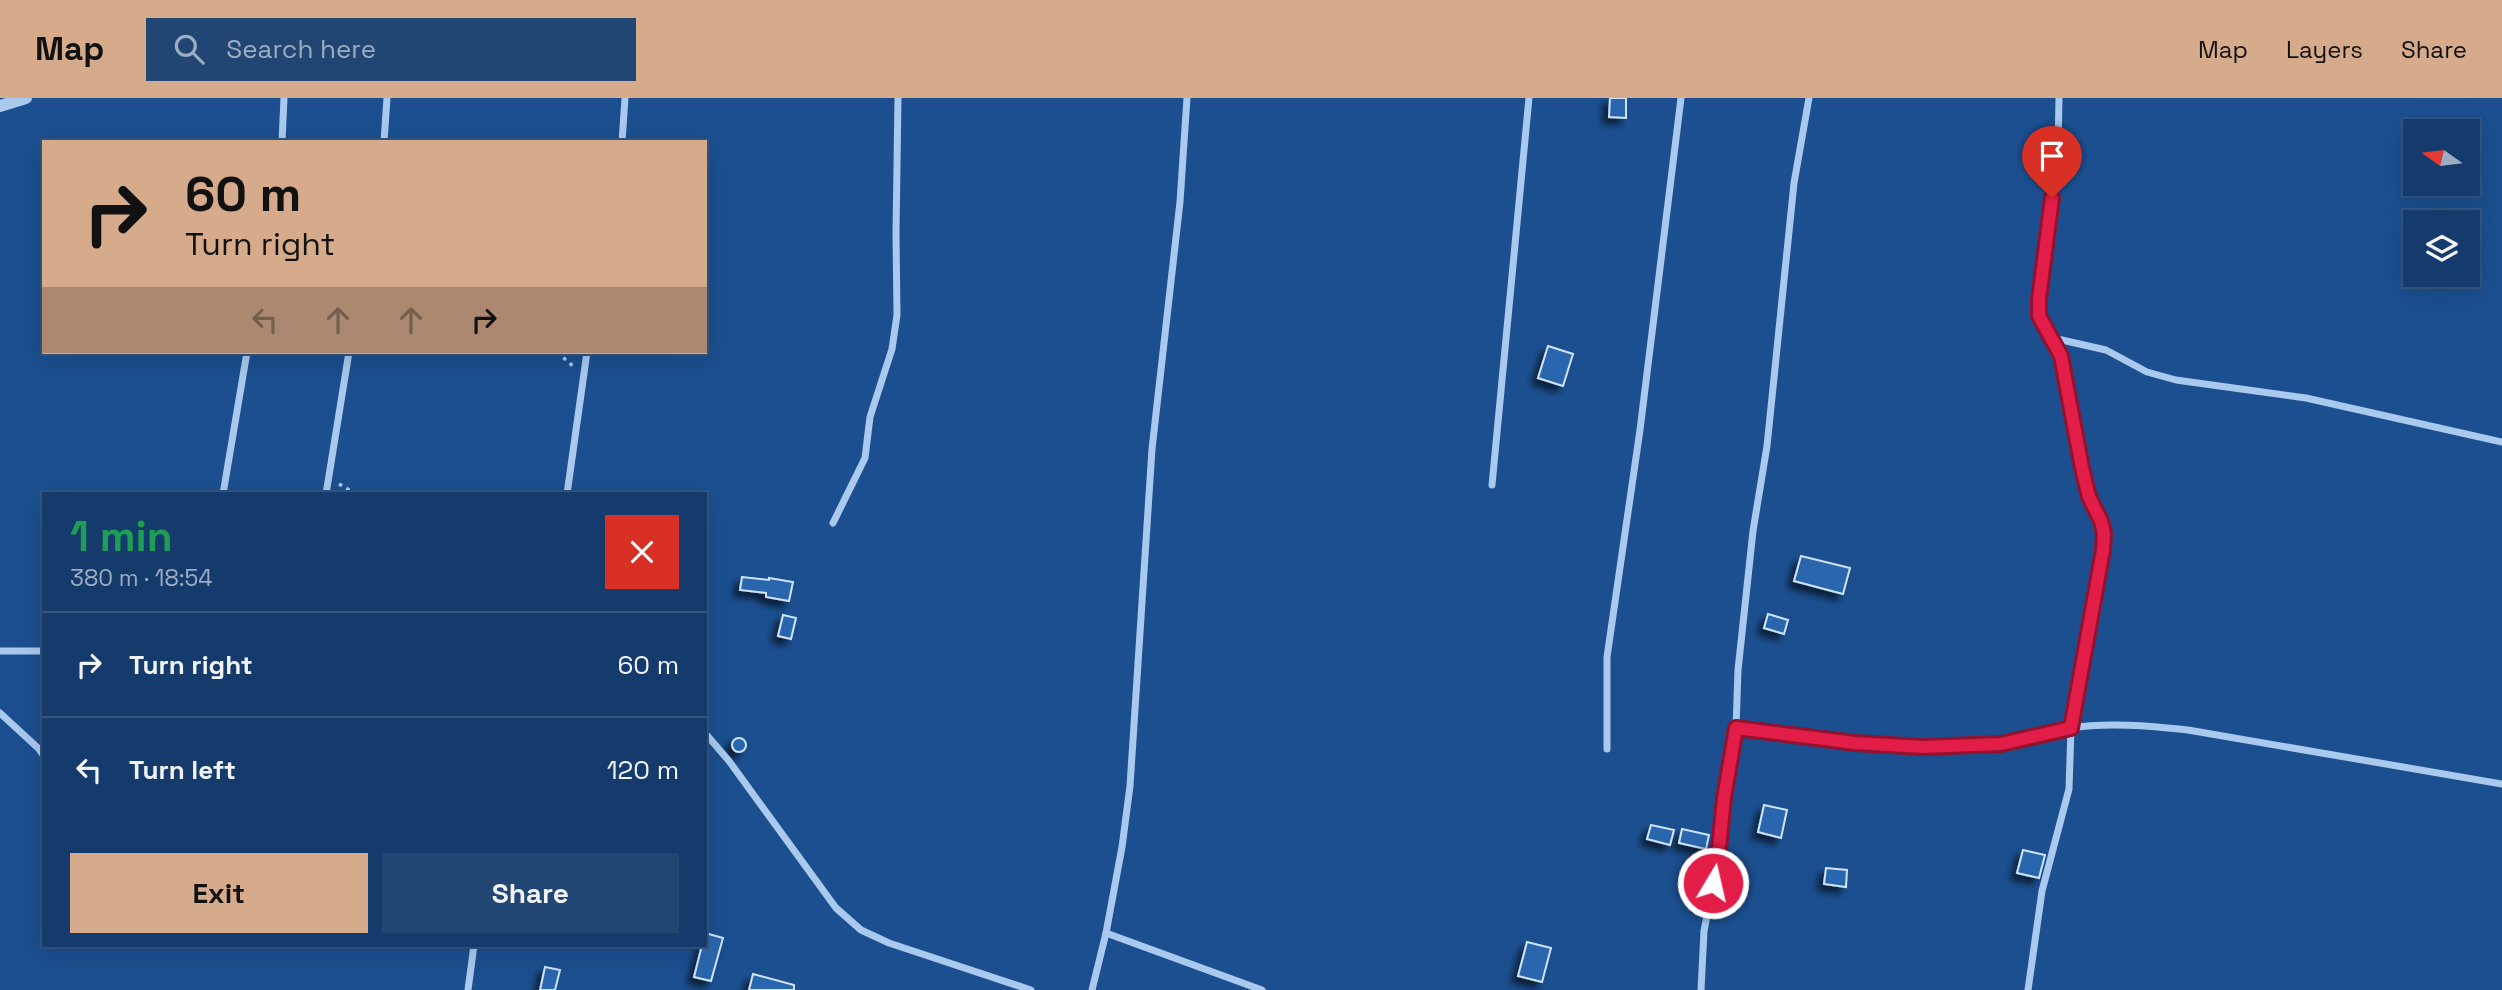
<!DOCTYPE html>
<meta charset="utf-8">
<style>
:root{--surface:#143b6b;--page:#214673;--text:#f1f3f6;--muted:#9dadc1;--line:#33557e;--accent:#d6ab8b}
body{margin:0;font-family:"Space Grotesk",sans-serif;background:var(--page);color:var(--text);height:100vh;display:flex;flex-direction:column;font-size:26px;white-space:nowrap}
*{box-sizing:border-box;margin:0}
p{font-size:23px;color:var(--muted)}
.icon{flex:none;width:38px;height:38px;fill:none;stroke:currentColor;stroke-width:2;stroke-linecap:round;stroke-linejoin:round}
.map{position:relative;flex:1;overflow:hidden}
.sheet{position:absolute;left:42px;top:394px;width:665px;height:455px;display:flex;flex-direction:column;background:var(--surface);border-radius:0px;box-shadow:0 7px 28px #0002,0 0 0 2px var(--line)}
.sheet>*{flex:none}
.guide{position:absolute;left:42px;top:42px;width:665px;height:214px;border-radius:0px;box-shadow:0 7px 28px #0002,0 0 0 2px var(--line);background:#d6ab8b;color:#111;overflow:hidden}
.needle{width:46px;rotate:284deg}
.fabs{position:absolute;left:2403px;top:21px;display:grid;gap:14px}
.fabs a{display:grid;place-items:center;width:77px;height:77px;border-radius:0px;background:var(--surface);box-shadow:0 7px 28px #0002,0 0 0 2px var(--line);font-size:35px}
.pin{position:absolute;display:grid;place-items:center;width:60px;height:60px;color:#fff;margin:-72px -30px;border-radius:50% 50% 50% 0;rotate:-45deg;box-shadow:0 0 7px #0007}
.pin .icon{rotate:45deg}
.me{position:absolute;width:77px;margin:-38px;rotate:9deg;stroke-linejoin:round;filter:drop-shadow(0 0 5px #0008)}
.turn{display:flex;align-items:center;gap:24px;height:147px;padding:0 28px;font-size:32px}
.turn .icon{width:91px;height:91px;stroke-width:2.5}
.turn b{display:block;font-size:49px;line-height:60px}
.lanes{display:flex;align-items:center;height:66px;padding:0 28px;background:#0003;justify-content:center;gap:35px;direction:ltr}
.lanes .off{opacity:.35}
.round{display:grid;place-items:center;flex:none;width:74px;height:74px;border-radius:0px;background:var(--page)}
.summary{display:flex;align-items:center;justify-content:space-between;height:119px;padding:0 28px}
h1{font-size:42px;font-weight:700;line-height:52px;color:#1e9e55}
.button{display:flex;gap:14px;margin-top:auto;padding:14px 28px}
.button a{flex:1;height:80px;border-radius:0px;background:var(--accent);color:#111;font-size:28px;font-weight:700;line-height:80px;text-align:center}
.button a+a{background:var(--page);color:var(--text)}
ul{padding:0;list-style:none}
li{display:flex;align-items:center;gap:21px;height:105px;padding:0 28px;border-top:2px solid var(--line)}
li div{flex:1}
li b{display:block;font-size:26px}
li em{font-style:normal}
header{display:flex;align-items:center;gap:42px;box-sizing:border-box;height:98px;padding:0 35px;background:var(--accent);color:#111}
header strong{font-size:33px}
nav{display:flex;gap:38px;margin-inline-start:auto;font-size:24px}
.search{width:490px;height:63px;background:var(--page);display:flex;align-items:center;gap:18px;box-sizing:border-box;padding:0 24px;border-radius:0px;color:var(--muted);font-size:26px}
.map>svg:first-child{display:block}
</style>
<header>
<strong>Map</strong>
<div class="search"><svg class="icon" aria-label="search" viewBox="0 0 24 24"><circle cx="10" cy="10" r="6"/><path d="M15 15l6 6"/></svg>Search here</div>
<nav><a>Map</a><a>Layers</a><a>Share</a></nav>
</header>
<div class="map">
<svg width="2502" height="892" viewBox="0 0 2502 892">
<defs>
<filter id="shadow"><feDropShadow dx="-6" dy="6" stdDeviation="3.5" flood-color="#0009"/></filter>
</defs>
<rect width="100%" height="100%" fill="#1b4f8f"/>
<g fill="#2a66ad" stroke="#cfe3fa" stroke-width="2" filter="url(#shadow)">
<path d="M 1610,0 L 1626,0 L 1626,20 L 1609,19 Z"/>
<path d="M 1548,248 L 1573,256 L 1563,288 L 1538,280 Z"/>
<path d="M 1801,458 L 1850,470 L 1843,496 L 1794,483 Z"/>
<path d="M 742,479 L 769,482 L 769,480 L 793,484 L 789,503 L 766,499 L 766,495 L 740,492 Z"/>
<path d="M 1768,516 L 1788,522 L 1784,536 L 1764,530 Z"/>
<path d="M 783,517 L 796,520 L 791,541 L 778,538 Z"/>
<circle cx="739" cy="647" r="7"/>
<path d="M 1764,707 L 1787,712 L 1781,740 L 1758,734 Z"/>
<path d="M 1651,727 L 1674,732 L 1670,747 L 1647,741 Z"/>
<path d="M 1682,731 L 1709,737 L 1706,751 L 1679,745 Z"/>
<path d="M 2023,752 L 2045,757 L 2039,780 L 2017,775 Z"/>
<path d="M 1826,770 L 1847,772 L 1846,789 L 1824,786 Z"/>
<path d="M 705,835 L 723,840 L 711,883 L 694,879 L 702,847 L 705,847 Z"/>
<path d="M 1527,844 L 1551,850 L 1542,884 L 1518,878 Z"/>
<path d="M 545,869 L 560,872 L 555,892 L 540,892 Z"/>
<path d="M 753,876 L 794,887 L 794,892 L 749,892 Z"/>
</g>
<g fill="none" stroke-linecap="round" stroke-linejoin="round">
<g stroke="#a9c9ee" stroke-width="3.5" stroke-dasharray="3.5 5" stroke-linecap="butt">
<path d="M 557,254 L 574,269"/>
<path d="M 339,386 L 356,396"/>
</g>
<g stroke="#a9c9ee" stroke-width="7">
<path d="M 282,44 L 284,0"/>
<path d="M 384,44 L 387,0"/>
<path d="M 622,44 L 625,0"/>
<path d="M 2053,240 L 2106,252 L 2147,274 L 2176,282 L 2306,300 L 2502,344"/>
<path d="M 1492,387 L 1529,0"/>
<path d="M 223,396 L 247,254"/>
<path d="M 326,396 L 349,254"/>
<path d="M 567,396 L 587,254"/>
<path d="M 833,425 L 865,360 L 870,319 L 892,251 L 897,217 L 896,135 L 898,0"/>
<path d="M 0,553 L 44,553"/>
<path d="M 0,615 L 38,650 L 44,658"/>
<path d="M 1736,630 C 1823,643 1909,651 1997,646 C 2022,644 2046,634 2070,630 C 2108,624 2150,628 2188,632 L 2502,686"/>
<path d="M 705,635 L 729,663 L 836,810 L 861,832 L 889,845 L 1031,892"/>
<path d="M 1607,651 L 1607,559 L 1640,332 L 1681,0"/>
<path d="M 1106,835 L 1262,892"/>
<path d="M 468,892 L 474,847"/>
<path d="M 1092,892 L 1106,835 L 1122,749 L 1130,688 L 1152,351 L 1180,104 L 1187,0"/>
<path d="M 1701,892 L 1704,833 L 1718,761 L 1724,700 L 1736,630 L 1738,572 L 1753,433 L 1767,348 L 1794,85 L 1809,0"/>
<path d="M 2028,892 L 2042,793 L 2069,691 L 2071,630 L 2103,452 C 2105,422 2088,399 2082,370 C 2074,334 2072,295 2062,259 C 2054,233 2039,232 2039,201 L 2058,50 L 2059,0"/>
</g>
<path stroke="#a9c9ee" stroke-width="12" d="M 0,8 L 26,0"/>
</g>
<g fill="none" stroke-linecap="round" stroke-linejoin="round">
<defs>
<path id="route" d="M 1713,785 L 1718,761 L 1724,700 L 1736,630 L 1855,645 L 1923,649 L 2001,646 L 2071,630 L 2103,452 L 2104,435 L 2101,423 L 2089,399 L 2082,370 L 2061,258 L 2039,218 L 2039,201 L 2052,100"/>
</defs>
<use href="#route" stroke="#92132f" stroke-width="18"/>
<use href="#route" stroke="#e11d48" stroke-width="12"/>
</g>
</svg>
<div class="fabs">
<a><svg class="needle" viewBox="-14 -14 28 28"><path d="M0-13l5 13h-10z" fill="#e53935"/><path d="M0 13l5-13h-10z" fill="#9dadc1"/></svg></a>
<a><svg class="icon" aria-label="layers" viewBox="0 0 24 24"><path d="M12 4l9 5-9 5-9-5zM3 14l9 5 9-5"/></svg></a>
</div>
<div class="pin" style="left:2052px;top:100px;background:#d93025"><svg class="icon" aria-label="arrive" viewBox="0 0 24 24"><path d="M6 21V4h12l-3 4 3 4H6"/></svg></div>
<svg class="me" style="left:1713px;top:785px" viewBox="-20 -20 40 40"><circle r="17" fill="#e11d48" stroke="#fff" stroke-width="3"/><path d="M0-11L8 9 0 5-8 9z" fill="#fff"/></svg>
<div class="guide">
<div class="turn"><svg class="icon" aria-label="right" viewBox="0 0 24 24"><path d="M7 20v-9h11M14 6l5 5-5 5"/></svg><div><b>60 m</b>Turn right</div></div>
<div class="lanes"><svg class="icon off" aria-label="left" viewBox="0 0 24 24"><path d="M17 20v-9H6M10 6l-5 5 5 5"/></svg><svg class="icon off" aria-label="ahead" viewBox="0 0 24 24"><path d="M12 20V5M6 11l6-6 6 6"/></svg><svg class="icon off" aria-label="ahead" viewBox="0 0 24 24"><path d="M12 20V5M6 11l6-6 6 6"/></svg><svg class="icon" aria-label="right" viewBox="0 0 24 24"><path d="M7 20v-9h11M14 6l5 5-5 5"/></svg></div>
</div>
<section class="sheet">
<div class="summary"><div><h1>1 min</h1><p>380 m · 18:54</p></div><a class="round" style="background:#d93025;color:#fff"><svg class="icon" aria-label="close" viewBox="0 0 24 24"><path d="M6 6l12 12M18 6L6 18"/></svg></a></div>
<ul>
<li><svg class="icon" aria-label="right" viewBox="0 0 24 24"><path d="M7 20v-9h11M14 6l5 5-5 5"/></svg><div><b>Turn right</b></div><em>60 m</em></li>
<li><svg class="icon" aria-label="left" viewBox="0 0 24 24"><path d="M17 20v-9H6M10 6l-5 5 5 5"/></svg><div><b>Turn left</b></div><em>120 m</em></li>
</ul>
<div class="button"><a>Exit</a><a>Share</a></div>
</section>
</div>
